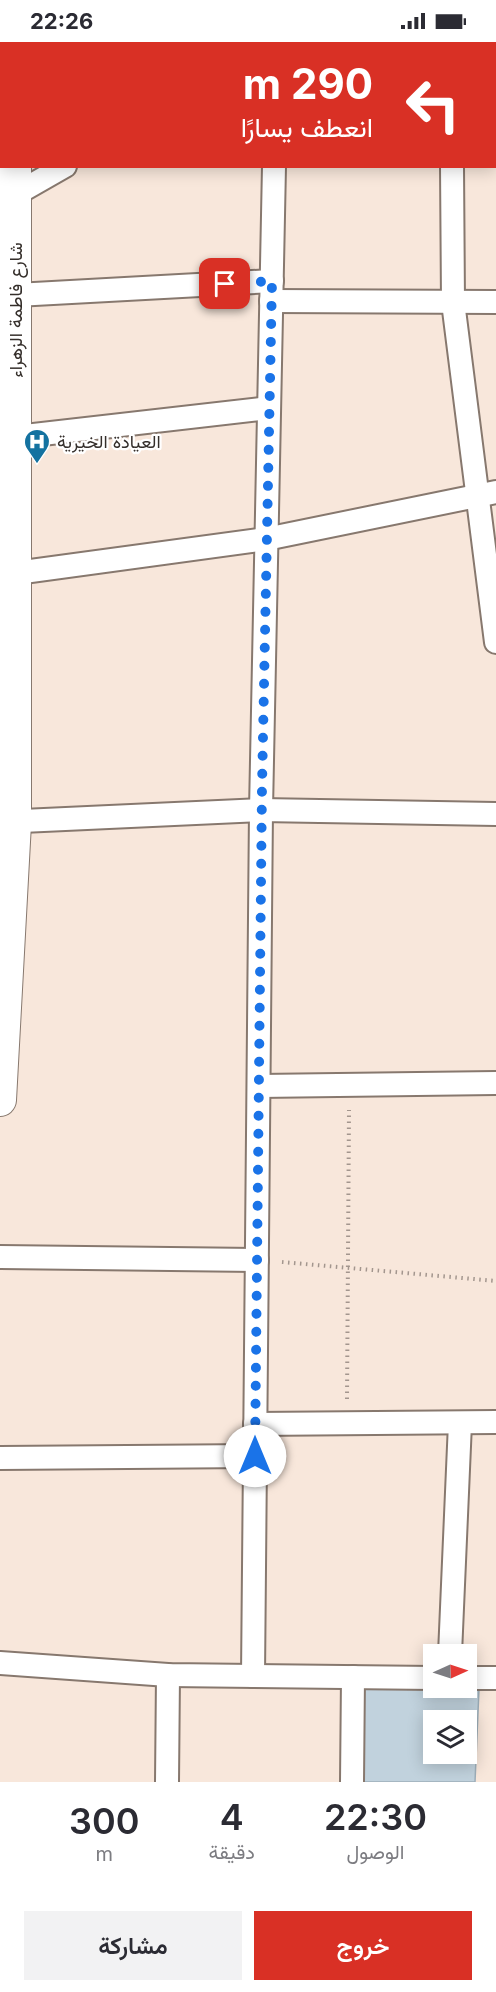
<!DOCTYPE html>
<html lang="ar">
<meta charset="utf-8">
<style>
:root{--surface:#fff;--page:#f2f2f3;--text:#2b2b33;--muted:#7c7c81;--accent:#d93025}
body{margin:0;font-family:Inter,Vazirmatn,sans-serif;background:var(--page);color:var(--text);direction:rtl;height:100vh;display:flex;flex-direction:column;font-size:22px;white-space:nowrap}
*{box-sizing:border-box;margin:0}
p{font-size:20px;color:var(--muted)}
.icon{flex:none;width:33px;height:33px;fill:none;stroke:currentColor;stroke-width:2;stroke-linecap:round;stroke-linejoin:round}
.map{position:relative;height:1740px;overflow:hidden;direction:ltr}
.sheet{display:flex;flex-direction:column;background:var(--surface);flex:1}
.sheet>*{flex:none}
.top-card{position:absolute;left:0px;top:0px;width:496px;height:126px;box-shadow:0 3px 15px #0003;direction:rtl;background:#d93025;color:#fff;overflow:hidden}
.needle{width:39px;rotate:87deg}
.controls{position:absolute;left:423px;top:1602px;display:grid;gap:12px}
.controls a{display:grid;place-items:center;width:54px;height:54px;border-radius:0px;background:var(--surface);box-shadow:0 3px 15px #0003;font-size:30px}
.pin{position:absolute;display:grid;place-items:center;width:51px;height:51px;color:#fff;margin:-26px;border-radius:12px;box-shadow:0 3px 9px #0006}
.me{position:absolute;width:66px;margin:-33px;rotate:0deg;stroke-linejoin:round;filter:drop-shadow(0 0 4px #0008)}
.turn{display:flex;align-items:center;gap:21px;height:126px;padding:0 24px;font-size:27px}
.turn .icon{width:78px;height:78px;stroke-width:2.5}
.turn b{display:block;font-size:42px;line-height:51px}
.eta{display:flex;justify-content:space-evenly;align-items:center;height:102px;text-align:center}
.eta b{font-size:36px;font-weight:600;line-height:42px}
.button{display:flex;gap:12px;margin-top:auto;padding:12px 24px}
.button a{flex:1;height:69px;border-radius:0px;background:var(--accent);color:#fff;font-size:24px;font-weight:600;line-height:69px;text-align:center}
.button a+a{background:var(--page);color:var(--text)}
.status{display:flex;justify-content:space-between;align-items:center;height:42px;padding:0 30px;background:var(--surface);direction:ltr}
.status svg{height:16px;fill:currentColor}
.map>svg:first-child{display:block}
</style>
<div class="status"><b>22:26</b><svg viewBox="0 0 49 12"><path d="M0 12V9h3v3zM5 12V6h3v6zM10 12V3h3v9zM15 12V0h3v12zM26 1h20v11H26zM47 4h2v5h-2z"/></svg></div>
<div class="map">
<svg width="496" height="1740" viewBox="0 0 496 1740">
<rect width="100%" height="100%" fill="#f8e7db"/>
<path fill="#c1d2dd" stroke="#9daeb9" stroke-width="1.5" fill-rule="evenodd" d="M 361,1642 L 479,1647 L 475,1740 L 360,1740 ZM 434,1678 L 466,1678 L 466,1712 L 434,1712 Z"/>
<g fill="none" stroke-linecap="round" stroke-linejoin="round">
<defs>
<g id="street">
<path d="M 276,2 L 276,0"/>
<path d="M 358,2 L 358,0"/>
<path d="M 495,9 L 496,9"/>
<path d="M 452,124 L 453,260 L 496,600"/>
<path d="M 5,161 L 16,152 L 65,124"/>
<path d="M 16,253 L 272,239"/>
<path d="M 271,259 L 496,260"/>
<path d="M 16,395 L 269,366"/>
<path d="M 16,531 L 266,497 L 496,450"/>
<path d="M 0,780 L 261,768 L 496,772"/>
<path d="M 259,1044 L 496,1041"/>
<path d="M 0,1215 L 257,1218"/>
<path d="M 255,1382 L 496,1380"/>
<path d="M 0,1416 L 255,1414"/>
<path d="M 450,1612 L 460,1381"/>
<path d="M 0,1621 L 168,1633 L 434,1636"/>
<path d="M 253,1634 L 261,768 L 274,124"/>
<path d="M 466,1636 L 496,1636"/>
<path d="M 167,1740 L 168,1633"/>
<path d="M 352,1740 L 353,1635"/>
</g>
<g id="secondary">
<path d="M 14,0 L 14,2"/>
<path d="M 0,1058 L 15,781 L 15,124"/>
</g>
</defs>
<use href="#street" stroke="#87786e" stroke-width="26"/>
<use href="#secondary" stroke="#87786e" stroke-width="34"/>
<g stroke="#a3968e" stroke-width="4" stroke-dasharray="1.5 4.5" stroke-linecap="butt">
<path d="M 282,1220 L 496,1239"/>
<path d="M 347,1357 L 349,1068"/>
</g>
<use href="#street" stroke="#fff" stroke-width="22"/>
<use href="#secondary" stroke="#fff" stroke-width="32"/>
</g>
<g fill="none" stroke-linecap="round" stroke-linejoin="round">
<path stroke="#1a73e8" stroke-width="10" stroke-dasharray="0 18" d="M 225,242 L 272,239 L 262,745 L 255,1414"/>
</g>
<defs>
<symbol id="hospital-pin" viewBox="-11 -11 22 30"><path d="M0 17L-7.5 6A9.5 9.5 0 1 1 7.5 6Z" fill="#1472a0" stroke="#fff"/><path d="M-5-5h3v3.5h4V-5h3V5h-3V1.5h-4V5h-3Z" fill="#fff"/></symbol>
</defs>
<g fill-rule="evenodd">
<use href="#hospital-pin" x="22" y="385" width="30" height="40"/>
</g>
<g text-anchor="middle" stroke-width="4.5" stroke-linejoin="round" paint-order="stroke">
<g font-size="18" fill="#352f2b" stroke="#fff">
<text transform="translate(16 268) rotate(-90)" y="6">شارع فاطمة الزهراء</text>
</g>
<g font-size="18" fill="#352f2b" stroke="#fff" text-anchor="start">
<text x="57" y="406">العيادة الخيرية</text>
</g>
</g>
</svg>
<div class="controls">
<a><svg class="needle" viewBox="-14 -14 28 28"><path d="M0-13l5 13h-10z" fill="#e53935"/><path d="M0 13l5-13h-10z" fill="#7c7c81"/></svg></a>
<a><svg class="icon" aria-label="layers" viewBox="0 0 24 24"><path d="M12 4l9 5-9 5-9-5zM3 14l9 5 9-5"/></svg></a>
</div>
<div class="pin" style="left:225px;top:242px;background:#d93025"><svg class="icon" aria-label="arrive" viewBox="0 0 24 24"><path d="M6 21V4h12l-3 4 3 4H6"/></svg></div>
<svg class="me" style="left:255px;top:1414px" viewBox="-20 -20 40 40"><circle r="19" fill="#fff"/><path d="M0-13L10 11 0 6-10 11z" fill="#1a73e8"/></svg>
<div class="top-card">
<div class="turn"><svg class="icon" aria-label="left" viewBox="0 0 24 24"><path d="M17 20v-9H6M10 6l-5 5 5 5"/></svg><div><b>290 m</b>انعطف يسارًا</div></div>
</div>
</div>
<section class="sheet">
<div class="eta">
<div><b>22:30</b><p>الوصول</p></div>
<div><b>4</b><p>دقيقة</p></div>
<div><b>300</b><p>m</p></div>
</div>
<div class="button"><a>خروج</a><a>مشاركة</a></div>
</section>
